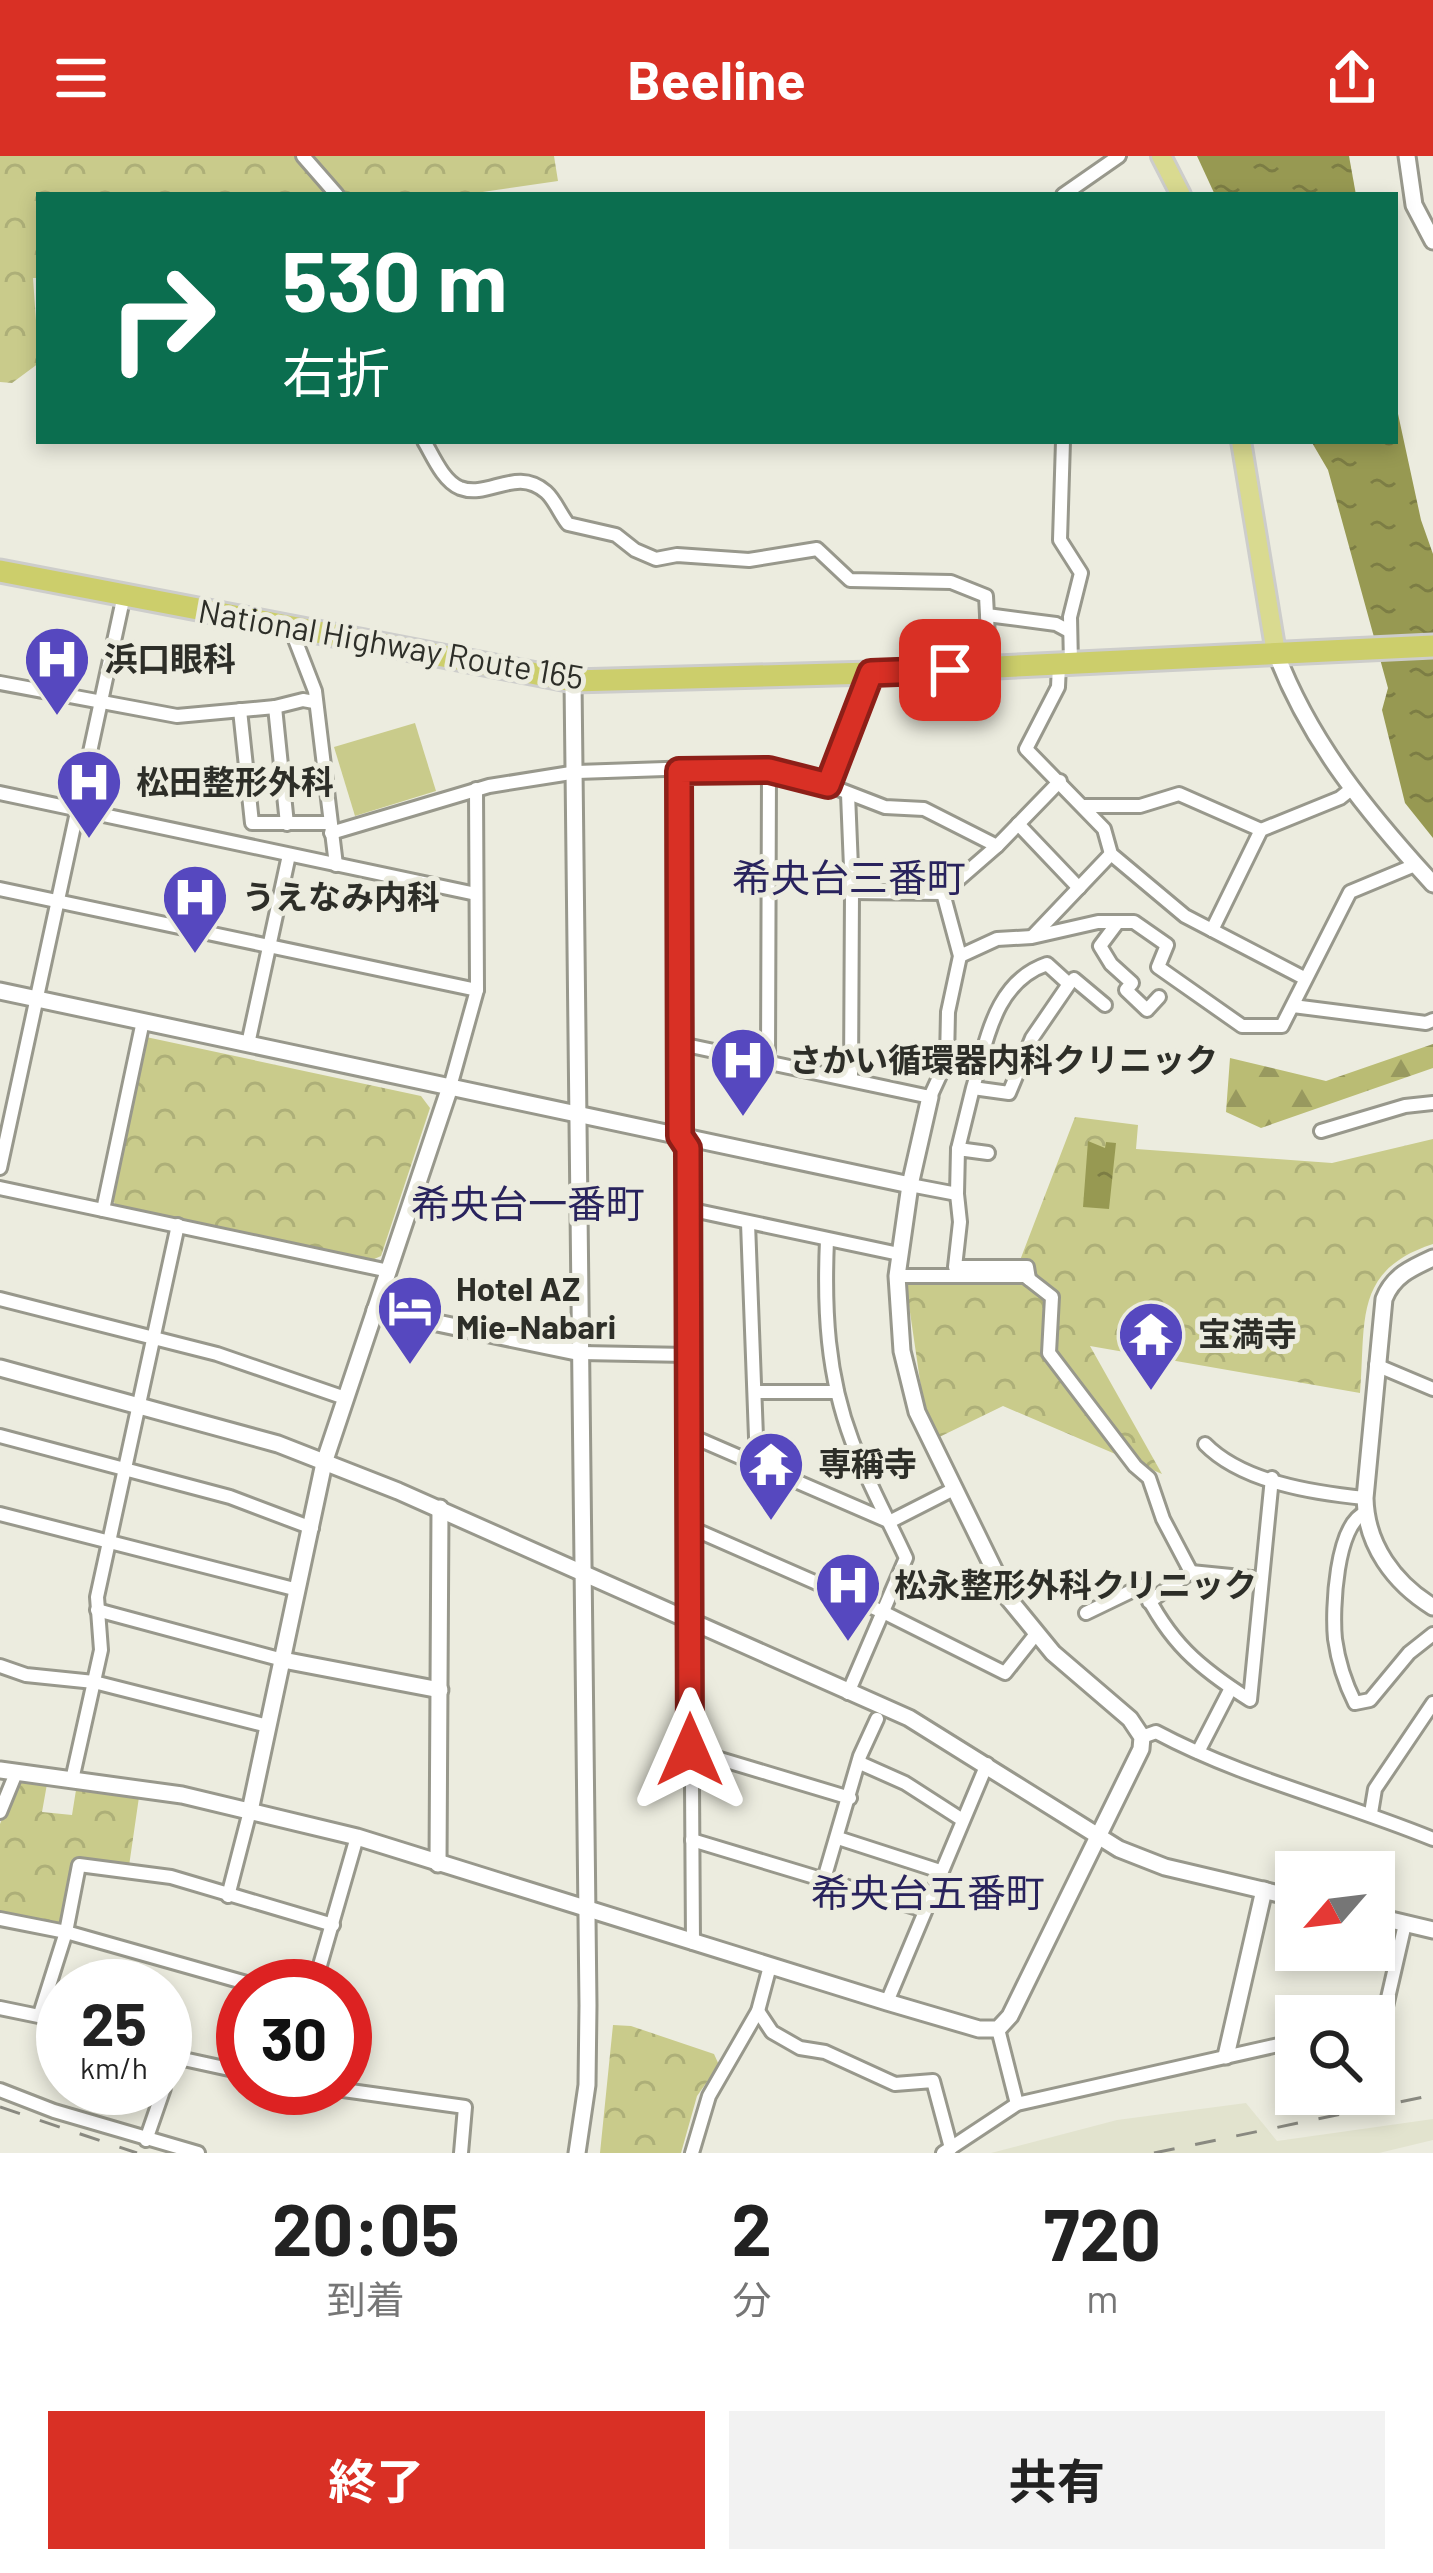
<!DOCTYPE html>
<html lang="ja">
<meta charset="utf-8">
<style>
:root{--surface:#fff;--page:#f2f2f2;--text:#222;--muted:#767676;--accent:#d93025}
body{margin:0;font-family:Barlow,"Noto Sans JP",sans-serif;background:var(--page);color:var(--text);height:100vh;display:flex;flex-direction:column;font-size:45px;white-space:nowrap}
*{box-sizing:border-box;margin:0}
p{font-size:39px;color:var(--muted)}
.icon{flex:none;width:66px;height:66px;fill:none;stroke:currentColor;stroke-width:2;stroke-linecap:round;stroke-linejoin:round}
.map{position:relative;height:1997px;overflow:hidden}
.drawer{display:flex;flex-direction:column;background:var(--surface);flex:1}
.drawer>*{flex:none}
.hud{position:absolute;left:36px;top:36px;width:1362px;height:252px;border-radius:0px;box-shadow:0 6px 18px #0003;background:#0b6e4f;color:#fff;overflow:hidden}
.needle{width:78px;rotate:242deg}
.fabs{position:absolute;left:1275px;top:1695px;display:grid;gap:24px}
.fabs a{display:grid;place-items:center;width:120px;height:120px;border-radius:0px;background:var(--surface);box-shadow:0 6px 18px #0003;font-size:60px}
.speed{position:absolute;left:36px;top:1803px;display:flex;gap:24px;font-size:60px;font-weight:700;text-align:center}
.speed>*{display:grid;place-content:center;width:156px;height:156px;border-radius:50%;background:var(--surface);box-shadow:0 6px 18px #0003;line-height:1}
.speed small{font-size:30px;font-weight:400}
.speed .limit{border:18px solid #d22;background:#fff;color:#111}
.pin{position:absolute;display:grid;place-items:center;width:102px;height:102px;color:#fff;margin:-51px;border-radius:24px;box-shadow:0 6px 18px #0006}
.me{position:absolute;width:132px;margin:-66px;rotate:0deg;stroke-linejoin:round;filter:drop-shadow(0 0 9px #0008)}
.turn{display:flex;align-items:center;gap:42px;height:252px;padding:0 48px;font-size:54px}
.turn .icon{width:156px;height:156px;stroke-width:2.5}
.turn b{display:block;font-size:84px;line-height:102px}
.eta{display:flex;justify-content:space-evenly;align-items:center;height:204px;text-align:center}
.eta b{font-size:72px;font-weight:700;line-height:84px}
.cta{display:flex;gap:24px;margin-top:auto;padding:24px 48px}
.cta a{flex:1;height:138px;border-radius:0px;background:var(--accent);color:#fff;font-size:48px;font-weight:700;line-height:138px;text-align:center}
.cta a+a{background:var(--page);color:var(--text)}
header{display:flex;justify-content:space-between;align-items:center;height:156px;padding:0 48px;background:var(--accent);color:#fff;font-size:54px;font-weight:700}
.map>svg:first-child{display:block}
</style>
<header><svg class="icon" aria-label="menu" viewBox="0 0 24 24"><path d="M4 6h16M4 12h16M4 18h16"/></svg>Beeline<svg class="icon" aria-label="share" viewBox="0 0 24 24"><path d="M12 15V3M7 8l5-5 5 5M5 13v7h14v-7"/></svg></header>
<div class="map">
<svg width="1433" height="1997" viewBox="0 0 1433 1997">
<defs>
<pattern id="forest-firs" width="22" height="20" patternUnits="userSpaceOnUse" patternTransform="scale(3)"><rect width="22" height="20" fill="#babc74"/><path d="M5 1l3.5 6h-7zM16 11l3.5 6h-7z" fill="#98995f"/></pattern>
<pattern id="park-crowns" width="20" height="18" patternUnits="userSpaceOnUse" patternTransform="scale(3)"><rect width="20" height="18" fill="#c9cb8b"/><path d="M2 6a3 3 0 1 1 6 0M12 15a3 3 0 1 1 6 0" fill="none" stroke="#adaf78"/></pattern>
<pattern id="water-ripples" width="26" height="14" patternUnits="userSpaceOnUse" patternTransform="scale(3)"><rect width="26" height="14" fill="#979952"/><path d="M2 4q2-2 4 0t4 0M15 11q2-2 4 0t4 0" fill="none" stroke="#7c7d44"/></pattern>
</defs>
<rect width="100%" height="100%" fill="#ececdf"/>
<path fill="#e2e3ce" d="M 1246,1947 L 1277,1985 L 1433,1963 L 1433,1984 L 1379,1997 L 991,1997 L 1117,1964 Z"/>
<path fill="#c9cb8b" d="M 415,567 L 436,635 L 355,660 L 334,591 Z"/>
<path fill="url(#forest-firs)" d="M 1433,888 L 1433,912 L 1261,972 L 1226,956 L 1230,902 L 1326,925 Z"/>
<g fill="url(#park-crowns)">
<path d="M 0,0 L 554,0 L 558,25 L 462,39 L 39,39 L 39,122 L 33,122 L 39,207 L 12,227 L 0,226 Z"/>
<path d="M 146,881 L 421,940 L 430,952 L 381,1100 L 372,1104 L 116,1050 L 112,1042 Z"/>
<path d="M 1075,961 L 1138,969 L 1136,993 L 1332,1007 L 1433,983 L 1433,1088 C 1353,1114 1366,1165 1360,1237 L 1090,1190 L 1162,1318 L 1003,1250 L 929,1286 L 906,1129 L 1014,1120 Z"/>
<path d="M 18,1623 L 47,1628 L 42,1656 L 72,1659 L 76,1634 L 139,1641 L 129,1710 L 78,1706 L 62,1772 L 0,1758 L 0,1668 Z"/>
<path d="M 613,1869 L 631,1870 L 714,1898 L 719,1909 L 697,1940 L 681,1997 L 600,1997 Z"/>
</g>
<g fill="url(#water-ripples)">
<path d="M 1197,0 L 1349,0 L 1356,39 L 1215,39 Z"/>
<path d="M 1395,244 L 1421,364 L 1433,398 L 1433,682 L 1405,647 L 1382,554 L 1388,532 L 1328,314 L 1311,285 L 1395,285 Z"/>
<path d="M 1088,985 L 1105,992 L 1106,986 L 1116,987 L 1109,1053 L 1083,1051 Z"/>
</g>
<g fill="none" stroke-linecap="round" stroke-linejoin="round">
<defs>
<g id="minor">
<path d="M 303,0 L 337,39"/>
<path d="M 1063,39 L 1119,0"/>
<path d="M 424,285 C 433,300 443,325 460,332 C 489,343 516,310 546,336 C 555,344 560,358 568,368 L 616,379 L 635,394 L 656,403 L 677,399 L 749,404 L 817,393 L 850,424 L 951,426 L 986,440 L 987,459 L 1056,468 L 1069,475"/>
<path d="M 1063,285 L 1060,384 L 1081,417 L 1070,461 L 1071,508"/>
<path d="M 987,459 L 989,512"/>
<path d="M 291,473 L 315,535 L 336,709"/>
<path d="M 1059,509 L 1058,531 L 1026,593 L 1104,673 L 1111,698 L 1185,760 L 1304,822"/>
<path d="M 0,527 L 177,560 L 275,551 L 303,544 L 314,546"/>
<path d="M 275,551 L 287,668"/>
<path d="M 240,554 L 252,667 L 328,667"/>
<path d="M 678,615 L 680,980 L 688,992 L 693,1787"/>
<path d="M 828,629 L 871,517"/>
<path d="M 0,637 L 476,738"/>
<path d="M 848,638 L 852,736 L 851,922"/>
<path d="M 1083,650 L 1140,650 L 1179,638 L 1261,674"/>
<path d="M 1018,668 L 1079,732"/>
<path d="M 331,677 L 489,630 L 577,616 L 724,611 L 769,614 L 828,629 L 885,651 L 924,653 L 997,690"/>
<path d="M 0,733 L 477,834"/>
<path d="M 852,736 L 943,737 L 997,690 L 1060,625"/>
<path d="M 1118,766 L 1100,790 L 1111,808 L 1132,827 L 1126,834 L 1147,854 L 1159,841"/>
<path d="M 1212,774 L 1261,674 L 1340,642 L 1350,634"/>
<path d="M 1033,780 L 1111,698"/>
<path d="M 960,800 L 997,783 L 1032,781 L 1098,766 L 1134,766 L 1167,789 L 1158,811 L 1242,870 L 1282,870 L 1350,736 L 1415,709"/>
<path d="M 1074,823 L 1105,849"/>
<path d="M 1293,850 L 1426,867 L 1433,864"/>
<path d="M 248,888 L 289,699"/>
<path d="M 681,888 L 930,941 L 947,904 L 948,856 L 960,800 L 943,737"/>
<path d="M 768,904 L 769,614"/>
<path d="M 450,931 L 477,834 L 476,633"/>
<path d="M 1321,975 L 1405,950 L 1433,947"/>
<path d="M 958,993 L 973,932 L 1009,937 L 1032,882 L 1069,828 L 1047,808 C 994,826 987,885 973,932"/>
<path d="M 0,1012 L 124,439"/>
<path d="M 910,1029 L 957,1038 L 958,993 L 988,997"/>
<path d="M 0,1032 L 389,1115"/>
<path d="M 957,1038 L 960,1066 L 955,1111 L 1027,1111 L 1029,1123"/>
<path d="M 688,1053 L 899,1098"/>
<path d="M 103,1054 L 143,865"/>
<path d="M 748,1067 L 757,1308"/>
<path d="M 827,1084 C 824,1153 827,1219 852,1285 C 867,1325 888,1363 906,1402 L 848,1537"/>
<path d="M 897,1120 L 1025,1120 L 1052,1141 L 1049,1197 L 1135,1310 L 1149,1322 L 1163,1363 L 1191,1416"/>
<path d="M 0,1143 L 217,1198 L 345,1242"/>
<path d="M 581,1197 L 688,1199"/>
<path d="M 1376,1209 L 1433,1233"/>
<path d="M 757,1236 L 837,1236"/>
<path d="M 689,1279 L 888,1365"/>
<path d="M 0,1280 L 230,1341 L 312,1372"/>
<path d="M 1205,1288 C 1242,1326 1314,1337 1365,1342"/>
<path d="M 1365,1357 C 1336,1368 1332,1454 1335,1483 C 1338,1505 1345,1527 1355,1547 L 1370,1544 L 1409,1497 L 1433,1478"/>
<path d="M 0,1358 L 298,1434"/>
<path d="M 889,1366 L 952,1334"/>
<path d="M 689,1371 L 883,1456 L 1005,1517 L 1036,1478"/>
<path d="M 1149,1446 L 1191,1416 L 1261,1423"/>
<path d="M 97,1454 L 283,1504"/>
<path d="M 1086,1457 L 1142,1430 C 1169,1486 1198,1511 1250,1544 L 1272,1322"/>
<path d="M 0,1510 L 26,1519 L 94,1526 L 268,1570"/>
<path d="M 1142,1581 L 1156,1576 C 1244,1623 1341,1645 1433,1683"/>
<path d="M 690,1594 L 850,1642"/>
<path d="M 1198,1596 L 1231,1532"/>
<path d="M 860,1607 L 905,1627 L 961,1663"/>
<path d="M 72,1624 L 101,1494 L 97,1441 L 178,1069"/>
<path d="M 0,1656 L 16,1617"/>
<path d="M 1371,1657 L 1375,1633 L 1433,1547"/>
<path d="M 838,1682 L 940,1715"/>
<path d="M 692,1684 L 924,1754"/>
<path d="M 824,1723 L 860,1600 L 877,1563"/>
<path d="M 228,1740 L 250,1655"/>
<path d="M 0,1763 L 66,1776 L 257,1830"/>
<path d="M 314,1830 L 357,1681"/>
<path d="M 887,1846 L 987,1608"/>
<path d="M 0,1852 L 63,1865"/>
<path d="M 758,1855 L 772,1876 L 800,1892 L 825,1896 L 895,1928 L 933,1925 L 951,1992"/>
<path d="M 40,1858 L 66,1776 L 79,1709 L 171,1721 L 333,1769"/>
<path d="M 1374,1869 L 1382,1868 L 1405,1768"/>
<path d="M 998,1873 L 1017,1948"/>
<path d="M 165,1899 L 243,1916"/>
<path d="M 329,1932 L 465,1951 L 461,1997"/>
<path d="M 0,1934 L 54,1955 L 198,1997"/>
<path d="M 146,1984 L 164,1932"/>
<path d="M 692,1997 L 709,1940 L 758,1855 L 770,1810"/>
<path d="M 943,1997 L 1017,1948 L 1296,1885"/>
</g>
<g id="tertiary">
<path d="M 1407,0 L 1414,49 L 1433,85"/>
<path d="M 1276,497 C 1310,587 1369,658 1433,728"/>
<path d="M 573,525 L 588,1849 L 587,1929 L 577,1997"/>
<path d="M 0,835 L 910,1029"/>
<path d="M 1433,1102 C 1411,1112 1393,1120 1384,1143 L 1365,1342 C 1366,1389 1394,1427 1433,1451"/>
<path d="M 375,1154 L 581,1197"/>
<path d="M 0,1212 L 278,1288 L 398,1335 L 909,1562 L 1119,1693 L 1165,1711 L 1296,1742"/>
<path d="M 283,1504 L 440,1534"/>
<path d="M 0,1614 L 182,1639 L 357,1681 L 887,1846 L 979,1873 L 998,1873 L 1010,1860 L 1141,1593 L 1142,1581 L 1130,1563 L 1053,1497 L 1008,1442 L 917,1256 L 902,1195 L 897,1120 L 910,1029 L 930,941"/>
<path d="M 250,1655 L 324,1307 L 450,931"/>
<path d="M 438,1708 L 440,1352"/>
<path d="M 1374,1760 L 1433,1774"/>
<path d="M 1226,1900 L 1264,1734"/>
</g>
<g id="primary">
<path d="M 1161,0 L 1181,39"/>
<path d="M 1241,285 L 1276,497"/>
</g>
<path id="trunk" d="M 0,415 L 573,525 L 871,517 L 1433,490"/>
</defs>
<use href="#minor" stroke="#98988c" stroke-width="18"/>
<use href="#tertiary" stroke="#98988c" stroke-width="21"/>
<use href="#primary" stroke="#cdcdcb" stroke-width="24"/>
<use href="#trunk" stroke="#cdcdcb" stroke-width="27"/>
<use href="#minor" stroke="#fff" stroke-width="12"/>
<use href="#tertiary" stroke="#fff" stroke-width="15"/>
<use href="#primary" stroke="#d9da90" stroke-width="18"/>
<use href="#trunk" stroke="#ccce6b" stroke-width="21"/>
<g stroke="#898980" stroke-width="3" stroke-dasharray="21 21" stroke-linecap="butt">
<path d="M 0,1951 L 137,1997"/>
<path d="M 1154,1997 L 1433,1939"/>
</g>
</g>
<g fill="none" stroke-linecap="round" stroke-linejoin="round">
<defs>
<path id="route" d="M 690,1594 L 688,992 L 680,980 L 679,615 L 769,614 L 828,629 L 871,517 L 950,514"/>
</defs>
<use href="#route" stroke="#8d1f18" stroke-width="30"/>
<use href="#route" stroke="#d93025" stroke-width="21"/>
</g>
<defs>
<symbol id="hospital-pin" viewBox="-11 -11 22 30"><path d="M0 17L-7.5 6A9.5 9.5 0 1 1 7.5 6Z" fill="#5648bf" stroke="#ececdf"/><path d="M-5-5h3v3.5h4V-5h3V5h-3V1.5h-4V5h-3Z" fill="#fff"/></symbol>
<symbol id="hotel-pin" viewBox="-11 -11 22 30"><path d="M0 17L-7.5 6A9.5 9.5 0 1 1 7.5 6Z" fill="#5648bf" stroke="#ececdf"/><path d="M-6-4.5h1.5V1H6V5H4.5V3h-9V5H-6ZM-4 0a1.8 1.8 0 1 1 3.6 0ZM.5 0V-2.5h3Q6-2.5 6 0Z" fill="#fff"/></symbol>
<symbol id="temple-pin" viewBox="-11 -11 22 30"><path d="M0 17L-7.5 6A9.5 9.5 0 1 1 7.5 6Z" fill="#5648bf" stroke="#ececdf"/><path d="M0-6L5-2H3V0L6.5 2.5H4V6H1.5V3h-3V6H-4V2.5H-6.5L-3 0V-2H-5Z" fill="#fff"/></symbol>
</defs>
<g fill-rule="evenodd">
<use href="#hospital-pin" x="19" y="465" width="76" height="104"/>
<use href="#hospital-pin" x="51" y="588" width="76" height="104"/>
<use href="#hospital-pin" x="157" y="703" width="76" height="104"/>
<use href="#hospital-pin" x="705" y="866" width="76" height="104"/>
<use href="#hotel-pin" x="372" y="1114" width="76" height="104"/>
<use href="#temple-pin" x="1113" y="1140" width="76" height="104"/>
<use href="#temple-pin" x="733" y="1270" width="76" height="104"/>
<use href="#hospital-pin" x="810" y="1391" width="76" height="104"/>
</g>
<g text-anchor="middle" stroke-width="10" stroke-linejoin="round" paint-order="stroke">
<g font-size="33" fill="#2d2e28" stroke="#ececdf">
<text transform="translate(391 488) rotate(10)" y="12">National Highway Route 165</text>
</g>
<g font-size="33" font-weight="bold" fill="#2d2e28" stroke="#ececdf" text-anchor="start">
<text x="104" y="515">浜口眼科</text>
<text x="136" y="638">松田整形外科</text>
<text x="242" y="753">うえなみ内科</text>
<text x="789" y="916">さかい循環器内科クリニック</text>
<text x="456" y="1145">Hotel AZ<tspan x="456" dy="38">Mie-Nabari</tspan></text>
<text x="1198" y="1190">宝満寺</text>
<text x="818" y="1320">専稱寺</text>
<text x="894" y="1441">松永整形外科クリニック</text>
</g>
<g font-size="39" fill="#29235d" stroke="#ececdf">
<text x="849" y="736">希央台三番町</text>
<text x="528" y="1062">希央台一番町</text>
<text x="928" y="1751">希央台五番町</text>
</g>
</g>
</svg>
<div class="fabs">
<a><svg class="needle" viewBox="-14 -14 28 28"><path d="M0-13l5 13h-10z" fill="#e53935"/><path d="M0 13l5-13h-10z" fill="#767676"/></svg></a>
<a><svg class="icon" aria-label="search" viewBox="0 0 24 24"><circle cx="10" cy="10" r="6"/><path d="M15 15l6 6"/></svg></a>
</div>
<div class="speed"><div>25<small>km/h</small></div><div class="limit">30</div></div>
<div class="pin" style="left:950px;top:514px;background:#d93025"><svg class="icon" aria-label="arrive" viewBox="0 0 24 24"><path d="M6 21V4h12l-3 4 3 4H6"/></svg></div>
<svg class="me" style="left:690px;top:1594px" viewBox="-20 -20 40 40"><path d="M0-17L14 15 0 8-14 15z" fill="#d93025" stroke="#fff" stroke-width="4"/></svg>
<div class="hud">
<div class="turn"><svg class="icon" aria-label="right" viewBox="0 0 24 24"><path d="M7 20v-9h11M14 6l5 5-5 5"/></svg><div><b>530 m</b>右折</div></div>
</div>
</div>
<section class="drawer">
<div class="eta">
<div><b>20:05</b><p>到着</p></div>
<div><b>2</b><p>分</p></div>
<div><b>720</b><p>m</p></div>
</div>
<div class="cta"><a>終了</a><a>共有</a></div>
</section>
